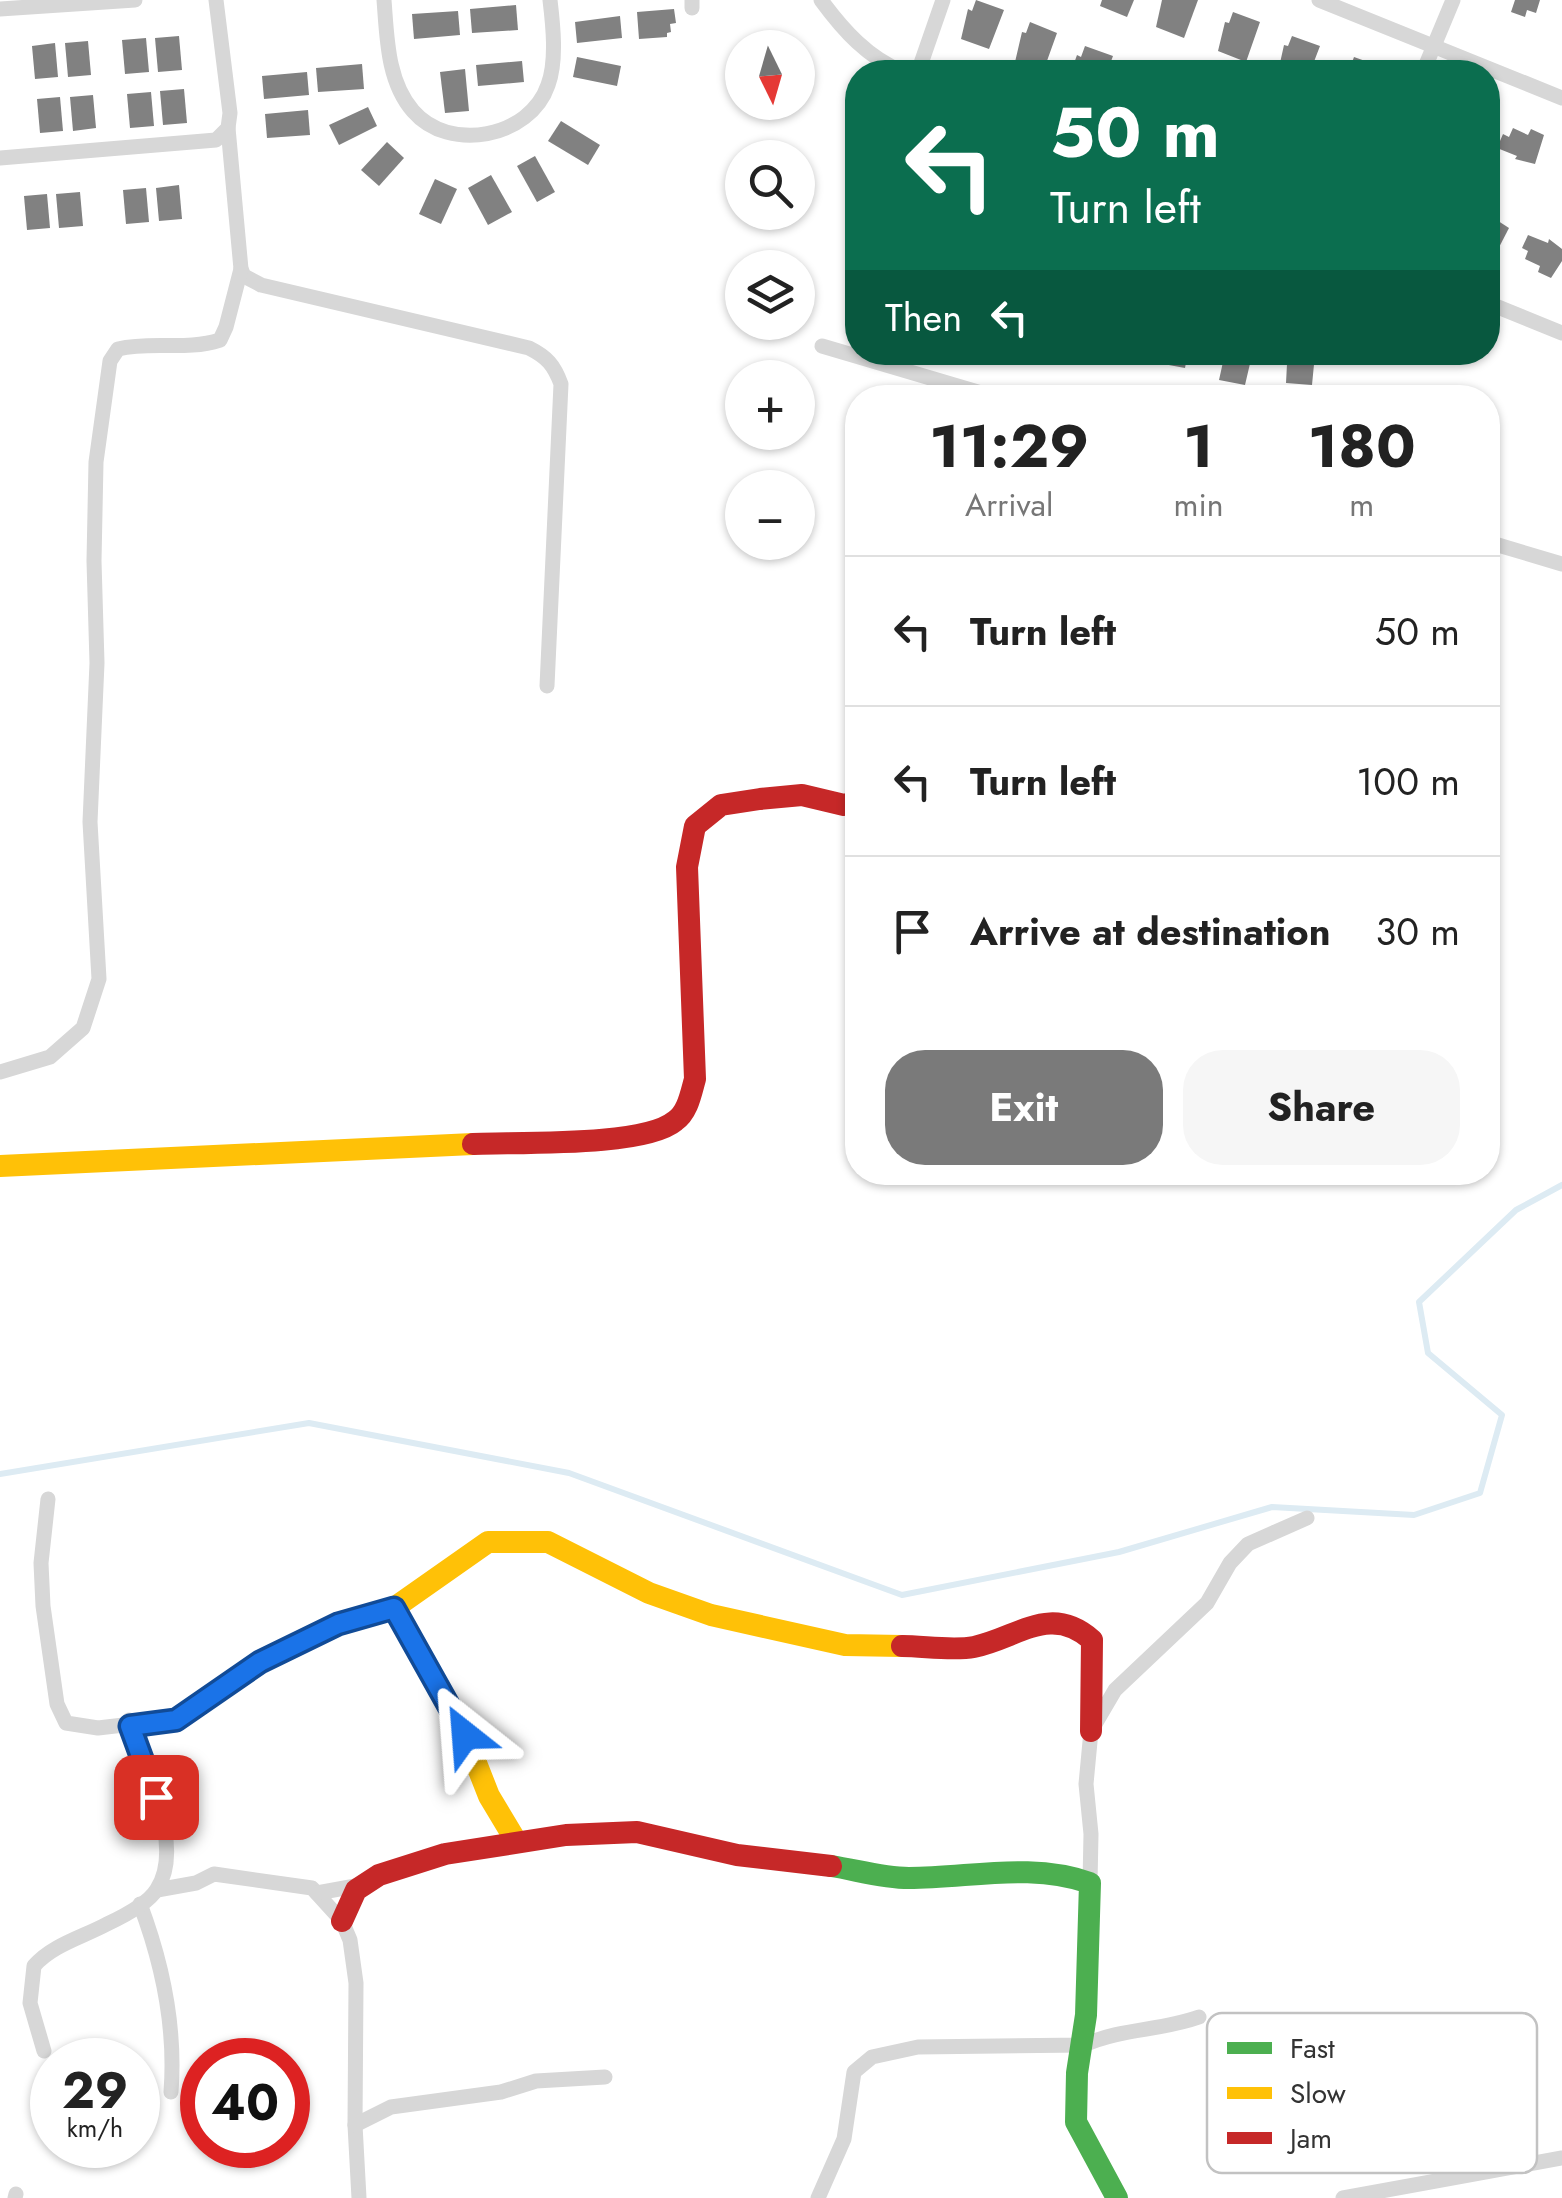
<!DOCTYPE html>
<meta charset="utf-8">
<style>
:root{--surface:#fff;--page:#f6f6f6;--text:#222;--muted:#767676;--line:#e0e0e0;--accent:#7a7a7a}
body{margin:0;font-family:Jost,sans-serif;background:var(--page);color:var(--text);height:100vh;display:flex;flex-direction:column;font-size:38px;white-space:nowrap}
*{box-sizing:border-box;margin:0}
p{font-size:32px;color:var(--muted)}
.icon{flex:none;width:55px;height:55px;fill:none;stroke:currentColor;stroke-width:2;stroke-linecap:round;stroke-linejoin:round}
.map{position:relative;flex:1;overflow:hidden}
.panel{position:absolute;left:845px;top:385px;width:655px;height:800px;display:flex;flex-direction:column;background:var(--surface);border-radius:40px;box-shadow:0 2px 8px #0004}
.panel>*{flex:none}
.guide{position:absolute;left:845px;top:60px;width:655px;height:305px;border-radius:40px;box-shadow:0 2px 8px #0004;background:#0b6e4f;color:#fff;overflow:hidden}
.needle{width:65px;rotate:175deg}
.tools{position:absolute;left:725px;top:30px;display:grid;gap:20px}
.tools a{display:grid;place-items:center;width:90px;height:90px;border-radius:50%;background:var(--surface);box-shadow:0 2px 8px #0004;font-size:50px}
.speed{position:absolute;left:30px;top:2038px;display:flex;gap:20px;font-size:50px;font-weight:700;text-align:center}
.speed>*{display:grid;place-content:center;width:130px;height:130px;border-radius:50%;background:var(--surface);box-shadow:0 2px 8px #0004;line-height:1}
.speed small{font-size:25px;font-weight:400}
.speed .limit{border:15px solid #d22;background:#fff;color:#111}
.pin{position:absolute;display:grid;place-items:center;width:85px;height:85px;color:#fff;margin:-42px;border-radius:20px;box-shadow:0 5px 15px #0006}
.me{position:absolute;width:110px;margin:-55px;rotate:332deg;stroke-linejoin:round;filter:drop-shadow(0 0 8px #0008)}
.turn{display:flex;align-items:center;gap:35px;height:210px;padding:0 40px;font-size:45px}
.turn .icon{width:130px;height:130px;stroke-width:2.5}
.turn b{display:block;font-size:70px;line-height:85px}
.then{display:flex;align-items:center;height:95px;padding:0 40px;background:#0003;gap:20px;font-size:38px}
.eta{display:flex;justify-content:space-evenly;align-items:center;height:170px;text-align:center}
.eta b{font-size:60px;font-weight:700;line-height:70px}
.button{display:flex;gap:20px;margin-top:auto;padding:20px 40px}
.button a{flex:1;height:115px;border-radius:40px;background:var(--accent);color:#fff;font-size:40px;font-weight:700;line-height:115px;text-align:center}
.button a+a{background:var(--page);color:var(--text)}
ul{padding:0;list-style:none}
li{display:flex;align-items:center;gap:30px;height:150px;padding:0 40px;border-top:2px solid var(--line)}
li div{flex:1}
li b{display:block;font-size:38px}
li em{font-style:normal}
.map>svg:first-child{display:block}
</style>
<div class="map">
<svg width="1562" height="2198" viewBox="0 0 1562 2198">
<rect width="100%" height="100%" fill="#fff"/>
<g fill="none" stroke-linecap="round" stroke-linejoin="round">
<path stroke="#ddebf3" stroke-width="6" d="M 0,1474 L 309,1423 L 569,1473 L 902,1595 L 1119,1552 L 1272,1507 L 1414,1515 L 1480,1493 L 1502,1415 L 1428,1353 L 1419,1302 L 1516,1210 L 1562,1185"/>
</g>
<g fill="#818181">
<path d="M 976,0 L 1004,10 L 989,49 L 961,39 L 968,9 L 972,11 Z"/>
<path d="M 1102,0 L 1134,0 L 1127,17 L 1100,6 Z"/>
<path d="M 1162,0 L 1198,0 L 1184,38 L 1156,27 Z"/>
<path d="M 1515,0 L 1540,0 L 1536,13 L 1527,10 L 1525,17 L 1511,12 Z"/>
<path d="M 516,5 L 518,30 L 472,33 L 470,9 Z"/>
<path d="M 674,9 L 676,23 L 670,24 L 671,32 L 667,33 L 667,37 L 639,39 L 637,12 Z"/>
<path d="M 458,11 L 460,35 L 414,39 L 412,14 Z"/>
<path d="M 1233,12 L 1260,22 L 1246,62 L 1218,51 L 1225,22 L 1229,23 Z"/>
<path d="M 620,16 L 622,38 L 577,43 L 575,22 Z"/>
<path d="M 1030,22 L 1057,33 L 1043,72 L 1015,62 L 1022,32 L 1026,33 Z"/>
<path d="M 179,36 L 182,70 L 158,72 L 155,38 Z"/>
<path d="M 1292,36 L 1320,46 L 1310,72 L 1278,72 L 1284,45 L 1288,46 Z"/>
<path d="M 146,38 L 149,72 L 125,74 L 122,40 Z"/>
<path d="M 88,41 L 91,75 L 68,77 L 65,43 Z"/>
<path d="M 55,43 L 58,77 L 35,79 L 32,46 Z"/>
<path d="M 1085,46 L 1113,56 L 1107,72 L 1075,72 L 1072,69 L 1077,55 L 1081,57 Z"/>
<path d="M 577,57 L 621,66 L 617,86 L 573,77 Z"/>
<path d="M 1354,57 L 1382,67 L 1380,72 L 1344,72 L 1346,67 L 1350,68 Z"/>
<path d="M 522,61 L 524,82 L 478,86 L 476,65 Z"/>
<path d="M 362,64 L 364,89 L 318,92 L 316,68 Z"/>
<path d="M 465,69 L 469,111 L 445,113 L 440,72 Z"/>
<path d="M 307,72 L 309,95 L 264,99 L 262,76 Z"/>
<path d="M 184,89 L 187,123 L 163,125 L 160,91 Z"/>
<path d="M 151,92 L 154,126 L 130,128 L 127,94 Z"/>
<path d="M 93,95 L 96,128 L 73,131 L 70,97 Z"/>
<path d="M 60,97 L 63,131 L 40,133 L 37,99 Z"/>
<path d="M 368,107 L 377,126 L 339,145 L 329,125 Z"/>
<path d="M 308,110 L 310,135 L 267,138 L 265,114 Z"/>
<path d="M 561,121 L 600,145 L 588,165 L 548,141 Z"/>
<path d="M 1513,128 L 1528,135 L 1531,129 L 1544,135 L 1535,164 L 1515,159 L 1517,156 L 1497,148 L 1503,134 L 1509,137 Z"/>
<path d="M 387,142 L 404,158 L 379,186 L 361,170 Z"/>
<path d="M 535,156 L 555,192 L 537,202 L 517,166 Z"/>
<path d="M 491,175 L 512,212 L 488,225 L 468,188 Z"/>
<path d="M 435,179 L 457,189 L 441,224 L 419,214 Z"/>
<path d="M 179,185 L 182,219 L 159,221 L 156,188 Z"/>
<path d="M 146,188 L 149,222 L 126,224 L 123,190 Z"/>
<path d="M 80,192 L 83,226 L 59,228 L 56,194 Z"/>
<path d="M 47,194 L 50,228 L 27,230 L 24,196 Z"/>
<path d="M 1492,217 L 1509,228 L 1495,255 L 1488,252 L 1488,219 Z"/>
<path d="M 1528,235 L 1548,243 L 1549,239 L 1562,249 L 1562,261 L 1551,278 L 1538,272 L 1540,266 L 1525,259 L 1528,251 L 1522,248 Z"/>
<path d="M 1161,352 L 1188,352 L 1185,368 L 1158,363 Z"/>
<path d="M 1235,352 L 1252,355 L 1245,385 L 1219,380 L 1223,362 L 1227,362 L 1228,356 L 1234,357 Z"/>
<path d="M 1298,353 L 1315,354 L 1312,385 L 1286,383 L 1287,364 L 1292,365 L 1292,358 L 1298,358 Z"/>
</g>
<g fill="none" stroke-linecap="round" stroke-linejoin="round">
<g stroke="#d7d7d7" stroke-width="15">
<path d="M 384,0 C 387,37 387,81 413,111 C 449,153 530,138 548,85 C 557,61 553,25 550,0"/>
<path d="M 692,0 L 692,8"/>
<path d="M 821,0 C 843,30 868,58 903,72"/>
<path d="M 1319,0 L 1562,98"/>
<path d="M 0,9 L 135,0"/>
<path d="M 918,72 L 943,0"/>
<path d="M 1423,72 L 1453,0"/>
<path d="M 228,128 L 241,269 L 244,276 L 261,285 L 529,348 C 547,357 554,365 561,384 L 547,686"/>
<path d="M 0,158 L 216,140 L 228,128 L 230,113 L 216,0"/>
<path d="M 1488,303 L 1562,333"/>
<path d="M 822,346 L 998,398"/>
<path d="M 1488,542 L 1562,564"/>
<path d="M 0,1072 L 50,1057 L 83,1028 L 99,979 L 90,822 L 97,663 L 94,561 L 96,462 L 110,361 L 118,349 C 152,341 186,351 220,340 L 226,327 L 241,269"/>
<path d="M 48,1499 L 41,1563 L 43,1606 L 57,1704 L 66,1723 L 98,1728 L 175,1719 L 260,1662 L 338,1624 L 394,1608"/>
<path d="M 1090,1883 L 1091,1834 L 1086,1784 L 1091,1731 L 1115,1690 L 1207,1603 L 1230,1563 L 1248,1544 L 1307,1518"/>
<path d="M 157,1890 L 196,1883 L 214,1874 L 312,1888 L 342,1921 L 350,1940 L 356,1983 L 355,2125 L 359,2198"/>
<path d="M 317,1893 L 361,1885"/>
<path d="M 140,1904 C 163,1965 176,2027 171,2092"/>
<path d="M 44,2051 L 30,2003 L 34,1966 C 52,1945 83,1937 107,1924 C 122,1917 148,1904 157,1889 C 186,1844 142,1766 129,1720"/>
<path d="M 355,2125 L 391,2107 L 501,2092 L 536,2081 L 605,2077"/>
<path d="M 15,2198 L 16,2194"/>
<path d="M 818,2198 L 844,2139 L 854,2072 L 872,2057 L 918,2047 L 1084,2045 C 1122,2028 1160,2031 1199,2017"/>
<path d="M 1343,2198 L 1562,2158"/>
</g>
<path stroke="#4caf50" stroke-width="22" d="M 831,1866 C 857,1870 882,1878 909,1878 C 970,1878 1031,1862 1090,1883 L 1086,2015 L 1077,2073 L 1076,2122 L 1117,2198"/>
<g stroke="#ffc107" stroke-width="22">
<path d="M 0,1166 L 473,1144"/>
<path d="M 516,1841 L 489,1796 L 465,1735 L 394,1608 L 488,1542 L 548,1542 L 649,1593 L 711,1615 L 845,1645 L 902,1646"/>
</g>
<g stroke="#c62828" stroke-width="22">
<path d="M 473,1144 C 517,1142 644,1147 675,1121 C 688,1112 691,1093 695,1079 L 687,867 L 695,826 L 721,805 L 760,799 L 802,795 L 844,805 L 858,801"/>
<path d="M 902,1646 C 924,1646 952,1651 974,1647 C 1018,1638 1050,1603 1092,1640 L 1091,1731"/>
<path d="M 342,1921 L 356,1890 L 379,1875 L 445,1854 L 566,1835 L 637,1832 L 737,1855 L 831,1866"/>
</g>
</g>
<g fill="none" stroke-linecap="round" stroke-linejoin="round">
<defs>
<path id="route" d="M 156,1797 L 130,1726 L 176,1720 L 260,1662 L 338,1624 L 394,1608 L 465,1735"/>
</defs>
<use href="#route" stroke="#114b97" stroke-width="25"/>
<use href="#route" stroke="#1a73e8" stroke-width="18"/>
</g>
<rect x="1207" y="2013" width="330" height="160" rx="15" fill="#fff" stroke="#c2c2c2" stroke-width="2.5"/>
<rect x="1227" y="2042" width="45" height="12" fill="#4caf50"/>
<rect x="1227" y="2087" width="45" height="12" fill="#ffc107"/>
<rect x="1227" y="2132" width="45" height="12" fill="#c62828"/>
<g font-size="28" fill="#333">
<text x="1290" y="2058">Fast</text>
<text x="1290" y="2103">Slow</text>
<text x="1290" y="2148">Jam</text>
</g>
</svg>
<div class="tools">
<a><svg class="needle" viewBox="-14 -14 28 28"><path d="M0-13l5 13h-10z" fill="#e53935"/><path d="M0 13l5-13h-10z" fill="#767676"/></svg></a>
<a><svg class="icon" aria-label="search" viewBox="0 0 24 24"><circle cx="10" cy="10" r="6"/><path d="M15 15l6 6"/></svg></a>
<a><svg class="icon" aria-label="layers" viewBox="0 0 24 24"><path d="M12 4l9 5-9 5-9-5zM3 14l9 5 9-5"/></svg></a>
<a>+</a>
<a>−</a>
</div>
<div class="speed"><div>29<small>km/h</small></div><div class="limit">40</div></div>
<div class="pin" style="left:156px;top:1797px;background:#d93025"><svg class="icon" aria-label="arrive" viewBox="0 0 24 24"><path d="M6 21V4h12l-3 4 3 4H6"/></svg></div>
<svg class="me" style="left:465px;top:1735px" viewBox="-20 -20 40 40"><path d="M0-17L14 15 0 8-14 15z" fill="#1a73e8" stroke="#fff" stroke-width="4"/></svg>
<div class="guide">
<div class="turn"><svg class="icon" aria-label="left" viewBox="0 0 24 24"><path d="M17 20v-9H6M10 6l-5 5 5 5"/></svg><div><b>50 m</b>Turn left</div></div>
<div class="then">Then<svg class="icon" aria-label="left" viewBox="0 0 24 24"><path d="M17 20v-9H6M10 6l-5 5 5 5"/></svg></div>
</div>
<section class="panel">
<div class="eta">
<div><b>11:29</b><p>Arrival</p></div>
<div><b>1</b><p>min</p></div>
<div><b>180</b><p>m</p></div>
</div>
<ul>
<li><svg class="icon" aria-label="left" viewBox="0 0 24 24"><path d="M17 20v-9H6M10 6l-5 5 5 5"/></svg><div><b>Turn left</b></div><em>50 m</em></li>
<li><svg class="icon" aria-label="left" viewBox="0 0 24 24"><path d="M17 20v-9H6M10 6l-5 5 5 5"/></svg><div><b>Turn left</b></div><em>100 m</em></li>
<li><svg class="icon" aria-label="arrive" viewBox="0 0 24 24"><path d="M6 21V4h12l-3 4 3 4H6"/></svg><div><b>Arrive at destination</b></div><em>30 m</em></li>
</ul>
<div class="button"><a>Exit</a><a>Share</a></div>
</section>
</div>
